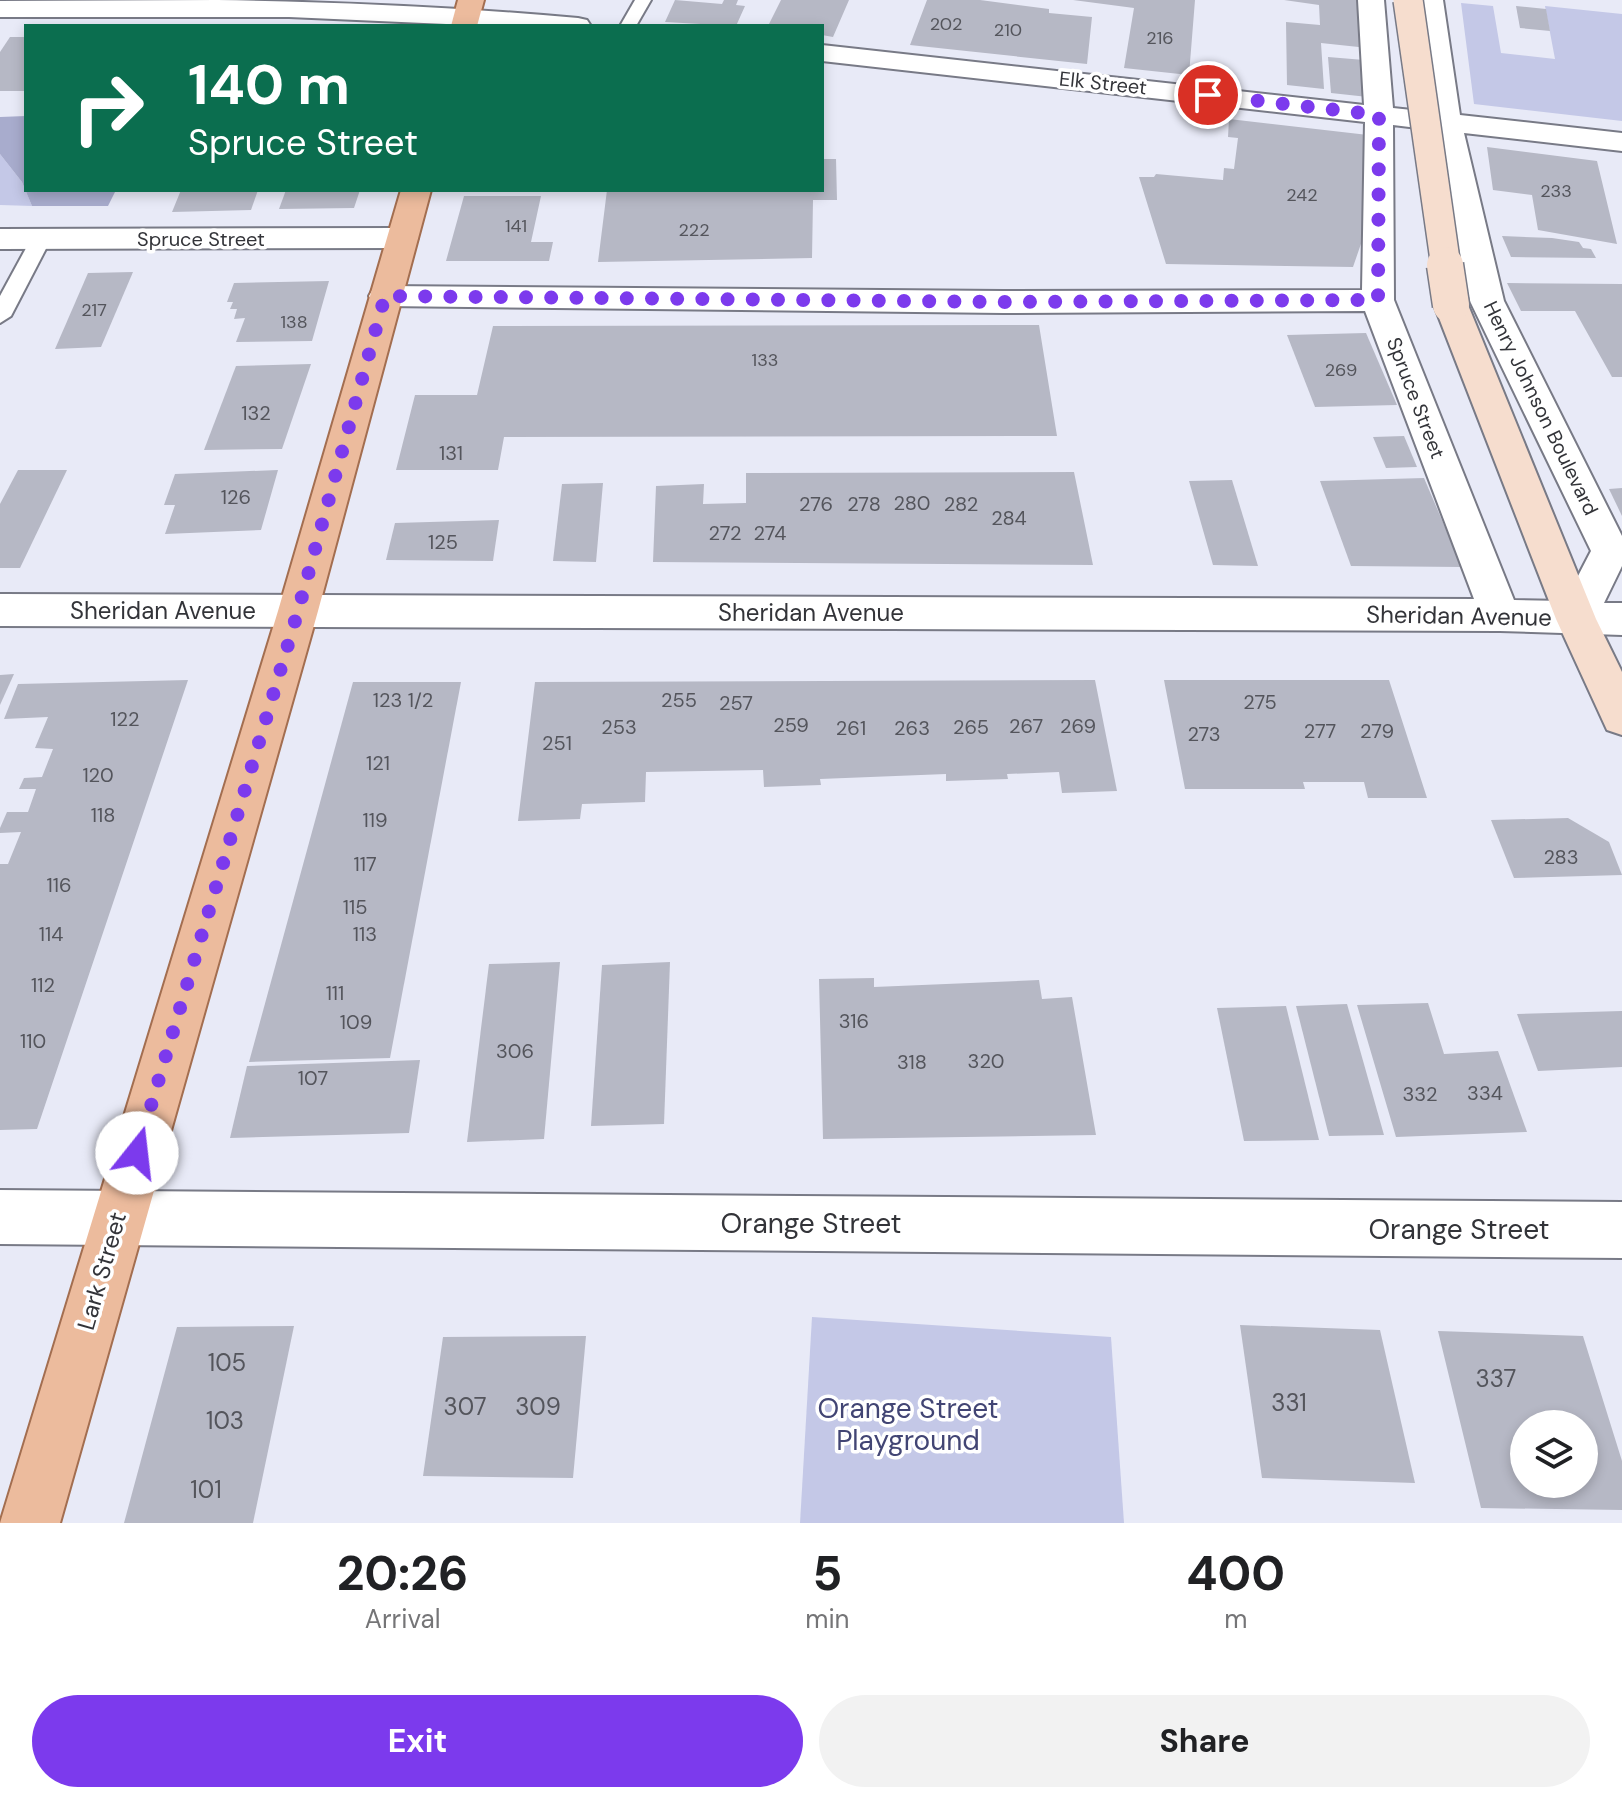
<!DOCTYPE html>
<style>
:root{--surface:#fff;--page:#f2f2f2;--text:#202124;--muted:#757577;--accent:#7c3aed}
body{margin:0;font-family:"DM Sans",sans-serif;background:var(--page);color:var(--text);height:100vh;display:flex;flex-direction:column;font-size:30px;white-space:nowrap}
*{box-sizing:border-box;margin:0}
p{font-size:26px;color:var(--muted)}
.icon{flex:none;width:44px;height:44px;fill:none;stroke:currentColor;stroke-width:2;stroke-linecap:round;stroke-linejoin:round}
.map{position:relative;height:1523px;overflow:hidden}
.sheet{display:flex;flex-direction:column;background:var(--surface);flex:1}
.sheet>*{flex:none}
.guide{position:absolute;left:24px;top:24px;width:800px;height:168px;border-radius:0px;box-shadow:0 4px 12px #0003;background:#0b6e4f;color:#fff;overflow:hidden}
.controls{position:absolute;left:1510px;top:1410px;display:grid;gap:16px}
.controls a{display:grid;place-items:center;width:88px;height:88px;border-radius:50%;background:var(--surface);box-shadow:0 4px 12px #0003;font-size:40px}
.pin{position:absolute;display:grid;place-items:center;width:68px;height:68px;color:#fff;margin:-34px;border:4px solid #fff;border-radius:50%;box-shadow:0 2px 8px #0007}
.me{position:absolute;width:88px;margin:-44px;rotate:16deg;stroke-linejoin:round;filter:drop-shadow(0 0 6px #0008)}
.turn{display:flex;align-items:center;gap:28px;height:168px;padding:0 32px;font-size:36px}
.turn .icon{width:104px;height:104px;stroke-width:2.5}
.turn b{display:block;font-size:56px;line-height:68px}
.eta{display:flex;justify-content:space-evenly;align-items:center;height:136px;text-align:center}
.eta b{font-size:48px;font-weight:700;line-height:56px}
.primary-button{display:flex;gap:16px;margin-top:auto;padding:16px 32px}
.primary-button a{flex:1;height:92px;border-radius:48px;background:var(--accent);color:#fff;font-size:32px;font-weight:700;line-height:92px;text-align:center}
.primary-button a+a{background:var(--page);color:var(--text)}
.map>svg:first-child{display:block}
</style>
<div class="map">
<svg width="1622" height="1523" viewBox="0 0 1622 1523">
<rect width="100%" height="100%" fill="#e8eaf7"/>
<g fill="#c4c8e7">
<path d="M 1461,3 L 1493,6 L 1501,53 L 1555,59 L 1545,6 L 1622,14 L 1622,121 L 1474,104 Z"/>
<path d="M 0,154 L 22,182 L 32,206 L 0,205 Z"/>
<path d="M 812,1317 L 1111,1337 L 1124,1523 L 800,1523 Z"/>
</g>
<path fill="#a8accd" d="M 26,116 L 26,190 L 116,190 L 108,206 L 32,206 L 22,182 L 0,154 L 0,117 Z"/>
<g fill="#b6b8c5" fill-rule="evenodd">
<path d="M 675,0 L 722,4 L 724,0 L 738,0 L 736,5 L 745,6 L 736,26 L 665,22 Z"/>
<path d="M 781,0 L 849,0 L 833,37 L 822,35 L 822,26 L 768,26 Z"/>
<path d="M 927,0 L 980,0 L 1049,9 L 1049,13 L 1092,17 L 1087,64 L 910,45 Z"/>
<path d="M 1073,0 L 1195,0 L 1189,75 L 1124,68 L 1134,8 Z"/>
<path d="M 1284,0 L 1363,0 L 1368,48 L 1321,43 L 1324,89 L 1287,85 L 1286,22 L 1320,25 L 1319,5 Z"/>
<path d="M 1516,6 L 1546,9 L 1550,31 L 1520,28 Z"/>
<path d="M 10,37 L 26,37 L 26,91 L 0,91 L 0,52 Z"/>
<path d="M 1328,57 L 1364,60 L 1368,97 L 1331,93 Z"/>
<path d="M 1229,119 L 1368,135 L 1373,209 L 1353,267 L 1166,264 L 1139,177 L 1154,177 L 1156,174 L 1223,180 L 1224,168 L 1234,169 L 1238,138 L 1228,137 Z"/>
<path d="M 1487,147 L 1597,161 L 1617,244 L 1538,230 L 1532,195 L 1493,190 Z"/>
<path d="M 822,159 L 836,159 L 837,200 L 813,200 L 812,258 L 598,262 L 607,190 L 822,190 Z"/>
<path d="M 181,190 L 258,190 L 251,210 L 172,212 Z"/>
<path d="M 286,190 L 360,190 L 354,208 L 279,209 Z"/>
<path d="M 464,196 L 541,196 L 531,242 L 553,242 L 549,261 L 446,261 Z"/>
<path d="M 1502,236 L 1552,238 L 1579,242 L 1583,248 L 1591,249 L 1596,258 L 1511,257 Z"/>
<path d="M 133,272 L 101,347 L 55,349 L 88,273 Z"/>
<path d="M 329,281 L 312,341 L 236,342 L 245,318 L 234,319 L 237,309 L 230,309 L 233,302 L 227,302 L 234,283 Z"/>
<path d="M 1507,283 L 1622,284 L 1622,377 L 1612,377 L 1575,311 L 1521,311 Z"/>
<path d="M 1039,325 L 1057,436 L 504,437 L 498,470 L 396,470 L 415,395 L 477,395 L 493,326 Z"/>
<path d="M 1366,333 L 1397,405 L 1315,407 L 1287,335 Z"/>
<path d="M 311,364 L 282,449 L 204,450 L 236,366 Z"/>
<path d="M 1404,436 L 1417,467 L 1386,468 L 1373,437 Z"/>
<path d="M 18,470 L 67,470 L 20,568 L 0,568 L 0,504 Z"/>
<path d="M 278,470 L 261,530 L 165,534 L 175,505 L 164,505 L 175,474 Z"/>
<path d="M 1074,472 L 1093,565 L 653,562 L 656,486 L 704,484 L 703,504 L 746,503 L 746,473 Z"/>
<path d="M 1424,478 L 1462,567 L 1351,566 L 1320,481 Z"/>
<path d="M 1232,480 L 1258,566 L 1213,565 L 1189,481 Z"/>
<path d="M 603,483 L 596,562 L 553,561 L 562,484 Z"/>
<path d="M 1622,488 L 1622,516 L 1609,489 Z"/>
<path d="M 499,520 L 493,561 L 386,560 L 395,523 Z"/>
<path d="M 14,674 L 0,705 L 0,675 Z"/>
<path d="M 188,680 L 37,1129 L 0,1130 L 0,864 L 8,864 L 21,832 L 0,833 L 0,828 L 7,812 L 28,812 L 36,789 L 19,789 L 24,778 L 42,777 L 53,749 L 35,748 L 48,717 L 4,719 L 18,684 Z"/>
<path d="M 1095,680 L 1117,791 L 1062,793 L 1059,772 L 1007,774 L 1008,779 L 946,781 L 946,774 L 820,779 L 821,785 L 764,787 L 763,770 L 646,772 L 645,802 L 582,804 L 580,819 L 518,821 L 535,682 Z"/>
<path d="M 1164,680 L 1389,680 L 1427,798 L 1368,798 L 1364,782 L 1303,782 L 1305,789 L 1185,789 Z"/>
<path d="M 353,682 L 461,682 L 390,1058 L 249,1062 Z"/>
<path d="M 1568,818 L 1609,842 L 1622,875 L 1514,878 L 1491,820 Z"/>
<path d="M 560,962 L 544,1139 L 467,1142 L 489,964 Z"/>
<path d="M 670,962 L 664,1124 L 591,1126 L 602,965 Z"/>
<path d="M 874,978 L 874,987 L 1039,980 L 1042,999 L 1072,997 L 1096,1135 L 823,1139 L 819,979 Z"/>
<path d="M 1428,1003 L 1444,1054 L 1498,1051 L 1527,1132 L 1396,1137 L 1357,1005 Z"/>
<path d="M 1347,1004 L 1384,1135 L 1329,1136 L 1296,1006 Z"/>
<path d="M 1286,1006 L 1319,1140 L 1244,1141 L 1217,1008 Z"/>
<path d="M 1622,1011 L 1622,1067 L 1538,1071 L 1517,1014 Z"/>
<path d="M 420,1060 L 409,1133 L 230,1138 L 247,1066 Z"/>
<path d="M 1240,1325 L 1380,1330 L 1415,1483 L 1262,1478 Z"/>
<path d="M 294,1326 L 253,1523 L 124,1523 L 177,1327 Z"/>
<path d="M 1438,1331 L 1583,1336 L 1622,1461 L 1622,1510 L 1481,1508 ZM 1524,1424 L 1584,1424 L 1584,1484 L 1524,1484 Z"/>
<path d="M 586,1336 L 573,1478 L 423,1476 L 443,1337 Z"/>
</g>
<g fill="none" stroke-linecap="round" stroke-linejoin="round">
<defs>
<g id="lane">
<path d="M 635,0 L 651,0 L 636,26 L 620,26 Z"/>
<path d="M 41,233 L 51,239 L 11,316 L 0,323 L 0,296 L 31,239 Z"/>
</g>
<g id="street">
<path d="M 217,0 C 338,2 458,7 578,18 L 587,20 L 591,26 L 491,26 L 289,17 L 0,17 L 0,1 Z"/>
<path d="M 1358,0 L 1384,0 L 1393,108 L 1431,112 L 1417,0 L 1443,0 L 1460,115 L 1622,133 L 1622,151 L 1464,133 L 1504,301 L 1622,536 L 1622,566 L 1604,603 L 1622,603 L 1622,635 L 1500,631 L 0,626 L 0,594 L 1474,599 L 1365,311 L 1003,313 L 385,306 L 373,303 L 369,296 L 373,289 L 385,286 L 1003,291 L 1362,290 L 1365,122 L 822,61 L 822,45 L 1364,105 ZM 1393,125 L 1434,130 L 1470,301 L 1591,551 L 1565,601 L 1514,600 L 1394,300 Z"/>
<path d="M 402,228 L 413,231 L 418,238 L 413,245 L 402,248 L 0,249 L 0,229 Z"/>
<path d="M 0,1190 L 1622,1202 L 1622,1258 L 0,1244 Z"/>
</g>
<path id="secondary" d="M 1451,294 L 1463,298 L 1468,305 L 1596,619 L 1622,672 L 1622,735 L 1607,730 L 1556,619 L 1434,305 L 1439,298 Z"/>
<g id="primary">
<path d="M 458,0 L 484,0 L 477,26 L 451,26 Z"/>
<path d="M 401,190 L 431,190 L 318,611 L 60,1523 L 0,1523 L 278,611 Z"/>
</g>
</defs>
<use href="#lane" stroke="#787a86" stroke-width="4"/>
<use href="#street" stroke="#787a86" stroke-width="4"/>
<use href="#secondary" stroke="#787a86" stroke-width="4"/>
<use href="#primary" stroke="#a36e50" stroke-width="4"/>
<use href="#lane" fill="#fff" fill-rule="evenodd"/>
<use href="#street" fill="#fff" fill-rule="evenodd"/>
<use href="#secondary" fill="#f6ddce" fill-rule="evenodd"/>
<use href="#primary" fill="#ecbb9d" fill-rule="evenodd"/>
<defs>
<path id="secondary-bridge-far1" d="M 1408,0 L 1446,267"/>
<path id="secondary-bridge" d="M 1445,265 L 1451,305"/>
</defs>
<use href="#secondary-bridge-far1" stroke="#787a86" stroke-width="32" stroke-linecap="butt"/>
<use href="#secondary-bridge" stroke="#787a86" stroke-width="39" stroke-linecap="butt"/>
<use href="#secondary-bridge-far1" stroke="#f6ddce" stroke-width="29"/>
<use href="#secondary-bridge" stroke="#f6ddce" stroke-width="36"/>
</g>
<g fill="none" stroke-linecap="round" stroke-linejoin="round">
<path stroke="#7c3aed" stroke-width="14" stroke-dasharray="0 25.2" d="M 137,1153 L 298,611 L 385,296 L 1003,302 L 1378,300 L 1379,115 L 1208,95"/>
</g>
<g text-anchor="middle" stroke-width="7" stroke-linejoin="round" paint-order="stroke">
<g font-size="18" fill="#54555c">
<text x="946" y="30">202</text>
<text x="1008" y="36">210</text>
<text x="1160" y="44">216</text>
<text x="1556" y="197">233</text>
<text x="1302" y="201">242</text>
<text x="516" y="232">141</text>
<text x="694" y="236">222</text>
<text x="94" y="316">217</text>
<text x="294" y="328">138</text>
<text x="765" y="366">133</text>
<text x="1341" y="376">269</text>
</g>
<g font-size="20" fill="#333439" stroke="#fff">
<text transform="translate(1103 83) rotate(6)" y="7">Elk Street</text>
<text x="201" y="246">Spruce Street</text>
<text transform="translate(1416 398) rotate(69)" y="7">Spruce Street</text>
<text transform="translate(1541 408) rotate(64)" y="7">Henry Johnson Boulevard</text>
</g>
<g font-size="20" fill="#54555c">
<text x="256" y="420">132</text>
<text x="451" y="460">131</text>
<text x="236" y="504">126</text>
<text x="912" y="510">280</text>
<text x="816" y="511">276</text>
<text x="864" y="511">278</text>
<text x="961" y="511">282</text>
<text x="1009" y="525">284</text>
<text x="725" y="540">272</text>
<text x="770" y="540">274</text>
<text x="443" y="549">125</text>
<text x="403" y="707">123 1/2</text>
<text x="679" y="707">255</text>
<text x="1260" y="709">275</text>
<text x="736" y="710">257</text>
<text x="125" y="726">122</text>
<text x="791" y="732">259</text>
<text x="1026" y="733">267</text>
<text x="1078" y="733">269</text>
<text x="619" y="734">253</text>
<text x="971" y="734">265</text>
<text x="851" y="735">261</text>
<text x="912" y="735">263</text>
<text x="1320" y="738">277</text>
<text x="1377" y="738">279</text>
<text x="1204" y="741">273</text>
<text x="557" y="750">251</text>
<text x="378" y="770">121</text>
<text x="98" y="782">120</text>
<text x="103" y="822">118</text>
<text x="375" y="827">119</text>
<text x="1561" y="864">283</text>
<text x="365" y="871">117</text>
<text x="59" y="892">116</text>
<text x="355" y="914">115</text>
<text x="51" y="941">114</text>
<text x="365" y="941">113</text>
<text x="43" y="992">112</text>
<text x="335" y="1000">111</text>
<text x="854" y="1028">316</text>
<text x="356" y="1029">109</text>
<text x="33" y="1048">110</text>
<text x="515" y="1058">306</text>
<text x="986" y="1068">320</text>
<text x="912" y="1069">318</text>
<text x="313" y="1085">107</text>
<text x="1485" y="1100">334</text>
<text x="1420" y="1101">332</text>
</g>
<g font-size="24" fill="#333439" stroke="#fff">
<text x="163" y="619">Sheridan Avenue</text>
<text x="811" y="621">Sheridan Avenue</text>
<text transform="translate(1459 616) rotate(1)" y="8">Sheridan Avenue</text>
<text transform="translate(102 1271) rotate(-74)" y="8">Lark Street</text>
</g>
<g font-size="24" fill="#54555c">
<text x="227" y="1371">105</text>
<text x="1496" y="1387">337</text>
<text x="1289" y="1411">331</text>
<text x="465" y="1415">307</text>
<text x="538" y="1415">309</text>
<text x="225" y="1429">103</text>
<text x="206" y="1498">101</text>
</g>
<g font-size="28" fill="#333439" stroke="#fff">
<text x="811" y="1233">Orange Street</text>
<text x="1459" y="1239">Orange Street</text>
</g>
<g font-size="28" fill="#424574" stroke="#fff">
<text x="908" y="1418">Orange Street<tspan x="908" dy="32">Playground</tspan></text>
</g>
</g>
</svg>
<div class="controls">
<a><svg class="icon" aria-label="layers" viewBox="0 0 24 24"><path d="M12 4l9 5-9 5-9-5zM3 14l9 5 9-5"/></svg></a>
</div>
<div class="pin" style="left:1208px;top:95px;background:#d93025"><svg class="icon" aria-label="arrive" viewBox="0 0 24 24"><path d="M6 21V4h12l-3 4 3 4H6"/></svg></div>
<svg class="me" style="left:137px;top:1153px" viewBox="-20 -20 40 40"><circle r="19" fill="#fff"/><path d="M0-13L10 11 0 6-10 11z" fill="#7c3aed"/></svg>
<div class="guide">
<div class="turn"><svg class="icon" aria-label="right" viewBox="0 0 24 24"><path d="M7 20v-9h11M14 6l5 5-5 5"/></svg><div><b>140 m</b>Spruce Street</div></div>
</div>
</div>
<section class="sheet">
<div class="eta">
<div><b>20:26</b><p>Arrival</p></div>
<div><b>5</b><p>min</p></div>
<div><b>400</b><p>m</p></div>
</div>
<div class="primary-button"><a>Exit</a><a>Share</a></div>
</section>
